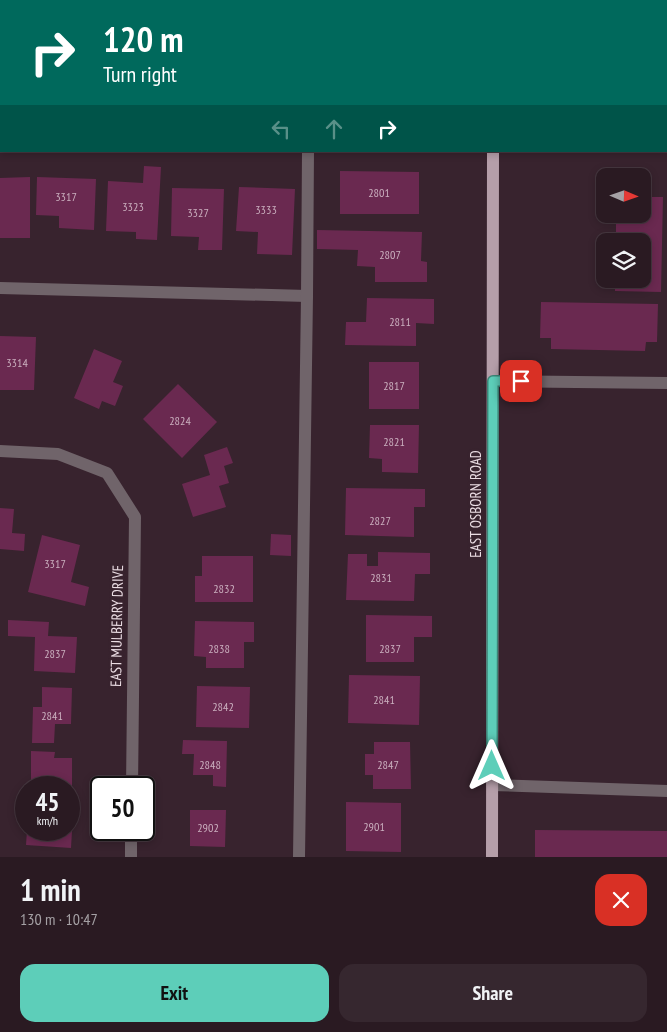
<!DOCTYPE html>
<meta charset="utf-8">
<style>
:root{--surface:#2a1a22;--page:#36272f;--text:#f1f3f6;--muted:#a5a1a5;--line:#463840;--accent:#5dceb9}
body{margin:0;font-family:"PT Sans Narrow",sans-serif;background:var(--page);color:var(--text);height:100vh;display:flex;flex-direction:column;font-size:19px;white-space:nowrap}
*{box-sizing:border-box;margin:0}
p{font-size:16px;color:var(--muted)}
.icon{flex:none;width:28px;height:28px;fill:none;stroke:currentColor;stroke-width:2;stroke-linecap:round;stroke-linejoin:round}
.map{position:relative;height:857px;overflow:hidden}
.panel{display:flex;flex-direction:column;background:var(--surface);flex:1}
.panel>*{flex:none}
.guide{position:absolute;left:0px;top:0px;width:668px;height:152px;box-shadow:0 2px 8px #0003,0 0 0 1px var(--line);background:#00695c;color:#fff;overflow:hidden}
.needle{width:32px;rotate:92deg}
.fabs{position:absolute;left:596px;top:168px;display:grid;gap:10px}
.fabs a{display:grid;place-items:center;width:55px;height:55px;border-radius:10px;background:var(--surface);box-shadow:0 2px 8px #0003,0 0 0 1px var(--line);font-size:25px}
.speed{position:absolute;left:15px;top:776px;display:flex;gap:10px;font-size:25px;font-weight:700;text-align:center}
.speed>*{display:grid;place-content:center;width:65px;height:65px;border-radius:50%;background:var(--surface);box-shadow:0 2px 8px #0003,0 0 0 1px var(--line);line-height:1}
.speed small{font-size:12px;font-weight:400}
.speed .limit{border:2px solid #111;border-radius:8px;background:#fff;color:#111}
.pin{position:absolute;display:grid;place-items:center;width:42px;height:42px;color:#fff;margin:-21px;border-radius:10px;box-shadow:0 2px 8px #0006}
.me{position:absolute;width:55px;margin:-28px;rotate:0deg;stroke-linejoin:round;filter:drop-shadow(0 0 4px #0008)}
.turn{display:flex;align-items:center;gap:18px;height:105px;padding:0 20px;font-size:22px}
.turn .icon{width:65px;height:65px;stroke-width:2.5}
.turn b{display:block;font-size:35px;line-height:42px}
.lanes{display:flex;align-items:center;height:48px;padding:0 20px;background:#0003;justify-content:center;gap:25px;direction:ltr}
.lanes .off{opacity:.35}
.round{display:grid;place-items:center;flex:none;width:52px;height:52px;border-radius:15px;background:var(--page)}
.head{display:flex;align-items:center;justify-content:space-between;height:85px;padding:0 20px}
h1{font-size:30px;font-weight:700;line-height:38px}
.button{display:flex;gap:10px;margin-top:auto;padding:10px 20px}
.button a{flex:1;height:58px;border-radius:15px;background:var(--accent);color:#111;font-size:20px;font-weight:700;line-height:58px;text-align:center}
.button a+a{background:var(--page);color:var(--text)}
.map>svg:first-child{display:block}
</style>
<div class="map">
<svg width="667" height="857" viewBox="0 0 667 857">
<rect width="100%" height="100%" fill="#38232e"/>
<g fill="#6a2950">
<path d="M 144,166 L 161,167 L 157,240 L 136,239 L 136,232 L 106,231 L 108,181 L 143,183 Z"/>
<path d="M 340,171 L 419,172 L 419,214 L 340,214 Z"/>
<path d="M 30,177 L 30,238 L 0,238 L 0,178 Z"/>
<path d="M 37,177 L 96,179 L 94,230 L 59,228 L 59,216 L 36,215 Z"/>
<path d="M 642,185 L 652,185 L 651,197 L 663,197 L 661,292 L 615,291 L 615,279 L 642,279 L 642,241 L 616,241 L 616,214 L 642,214 Z"/>
<path d="M 239,187 L 295,189 L 292,255 L 257,254 L 258,232 L 236,231 Z"/>
<path d="M 172,188 L 224,189 L 222,250 L 198,250 L 199,237 L 171,236 Z"/>
<path d="M 317,230 L 422,232 L 421,261 L 427,262 L 427,282 L 375,282 L 375,267 L 357,266 L 358,250 L 317,249 Z"/>
<path d="M 367,298 L 434,299 L 434,324 L 416,323 L 416,346 L 345,345 L 346,322 L 366,322 Z"/>
<path d="M 541,302 L 658,304 L 657,342 L 646,342 L 645,351 L 551,349 L 551,338 L 540,338 Z"/>
<path d="M 0,336 L 36,337 L 34,390 L 0,390 Z"/>
<path d="M 94,349 L 122,361 L 113,382 L 123,386 L 115,406 L 102,401 L 99,409 L 74,398 Z"/>
<rect x="369" y="362" width="50" height="47"/>
<path d="M 178,384 L 217,422 L 182,458 L 143,419 Z"/>
<path d="M 370,425 L 419,425 L 418,473 L 382,472 L 382,459 L 369,458 Z"/>
<path d="M 227,447 L 233,463 L 224,466 L 229,483 L 219,486 L 226,507 L 193,517 L 182,484 L 210,475 L 204,455 Z"/>
<path d="M 346,488 L 425,489 L 425,507 L 414,507 L 414,537 L 345,535 Z"/>
<path d="M 0,508 L 14,509 L 12,533 L 25,534 L 24,551 L 0,549 Z"/>
<path d="M 271,534 L 291,535 L 291,556 L 270,555 Z"/>
<path d="M 42,535 L 80,545 L 71,582 L 89,587 L 85,606 L 28,592 Z"/>
<path d="M 378,552 L 430,553 L 430,574 L 415,574 L 414,601 L 346,600 L 348,554 L 367,554 L 367,566 L 378,566 Z"/>
<path d="M 202,556 L 253,556 L 253,602 L 195,602 L 195,576 L 202,576 Z"/>
<path d="M 366,615 L 432,616 L 432,637 L 414,637 L 414,662 L 366,662 Z"/>
<path d="M 8,620 L 49,622 L 48,636 L 77,637 L 75,673 L 34,671 L 35,637 L 8,636 Z"/>
<path d="M 195,621 L 254,622 L 254,642 L 244,642 L 244,668 L 206,668 L 206,657 L 194,656 Z"/>
<path d="M 349,675 L 420,676 L 419,725 L 348,723 Z"/>
<path d="M 197,686 L 250,687 L 249,728 L 196,727 Z"/>
<path d="M 42,687 L 72,688 L 71,724 L 55,724 L 54,743 L 32,743 L 33,707 L 42,707 Z"/>
<path d="M 183,740 L 227,741 L 226,787 L 213,786 L 213,775 L 193,775 L 194,754 L 182,754 Z"/>
<path d="M 374,742 L 410,742 L 411,789 L 373,789 L 373,775 L 365,775 L 365,754 L 374,754 Z"/>
<path d="M 31,751 L 55,752 L 54,758 L 72,758 L 72,798 L 69,798 L 69,788 L 31,788 Z"/>
<path d="M 346,802 L 401,803 L 401,852 L 346,851 Z"/>
<path d="M 190,810 L 226,810 L 225,847 L 190,846 Z"/>
<path d="M 69,814 L 73,814 L 71,848 L 26,845 L 27,830 L 69,830 Z"/>
<path d="M 535,830 L 667,831 L 667,857 L 535,857 Z"/>
</g>
<g fill="none" stroke-linecap="round" stroke-linejoin="round">
<g stroke="#70646a" stroke-width="12">
<path d="M 568,0 L 569,1"/>
<path d="M 90,1 L 90,0"/>
<path d="M 657,1 L 658,0"/>
<path d="M 666,49 L 667,49"/>
<path d="M 0,103 L 1,103"/>
<path d="M 666,129 L 667,129"/>
<path d="M 0,288 L 307,296"/>
<path d="M 493,381 L 667,383"/>
<path d="M 0,451 L 58,454 L 107,473 L 135,517 L 132,788"/>
<path d="M 492,785 L 667,791"/>
<path d="M 131,857 L 131,830"/>
<path d="M 299,857 L 307,296 L 308,151"/>
</g>
<g stroke="#b59ea9" stroke-width="12">
<path d="M 495,1 L 495,0"/>
<path d="M 492,857 L 493,151"/>
</g>
</g>
<g fill="none" stroke-linecap="round" stroke-linejoin="round">
<defs>
<path id="route" d="M 492,766 L 493,381 L 521,381"/>
</defs>
<use href="#route" stroke="#3c8678" stroke-width="12"/>
<use href="#route" stroke="#5dceb9" stroke-width="9"/>
</g>
<g text-anchor="middle" stroke-width="5" stroke-linejoin="round" paint-order="stroke">
<g font-size="12" fill="#cbb0bf">
<text x="379" y="197">2801</text>
<text x="66" y="201">3317</text>
<text x="133" y="211">3323</text>
<text x="266" y="214">3333</text>
<text x="198" y="217">3327</text>
<text x="390" y="259">2807</text>
<text x="400" y="326">2811</text>
<text x="17" y="367">3314</text>
<text x="394" y="390">2817</text>
<text x="180" y="425">2824</text>
<text x="394" y="446">2821</text>
<text x="380" y="525">2827</text>
<text x="55" y="568">3317</text>
<text x="381" y="582">2831</text>
<text x="224" y="593">2832</text>
<text x="219" y="653">2838</text>
<text x="390" y="653">2837</text>
<text x="55" y="658">2837</text>
<text x="384" y="704">2841</text>
<text x="223" y="711">2842</text>
<text x="52" y="720">2841</text>
<text x="210" y="769">2848</text>
<text x="388" y="769">2847</text>
<text x="374" y="831">2901</text>
<text x="208" y="832">2902</text>
</g>
<g font-size="15" fill="#ebdde4" stroke="#38232e">
<text transform="translate(476 504) rotate(-90)" y="5">EAST OSBORN ROAD</text>
<text transform="translate(117 626) rotate(-89)" y="5">EAST MULBERRY DRIVE</text>
</g>
</g>
</svg>
<div class="fabs">
<a><svg class="needle" viewBox="-14 -14 28 28"><path d="M0-13l5 13h-10z" fill="#e53935"/><path d="M0 13l5-13h-10z" fill="#a5a1a5"/></svg></a>
<a><svg class="icon" aria-label="layers" viewBox="0 0 24 24"><path d="M12 4l9 5-9 5-9-5zM3 14l9 5 9-5"/></svg></a>
</div>
<div class="speed"><div>45<small>km/h</small></div><div class="limit">50</div></div>
<div class="pin" style="left:521px;top:381px;background:#d93025"><svg class="icon" aria-label="arrive" viewBox="0 0 24 24"><path d="M6 21V4h12l-3 4 3 4H6"/></svg></div>
<svg class="me" style="left:492px;top:766px" viewBox="-20 -20 40 40"><path d="M0-17L14 15 0 8-14 15z" fill="#5dceb9" stroke="#fff" stroke-width="4"/></svg>
<div class="guide">
<div class="turn"><svg class="icon" aria-label="right" viewBox="0 0 24 24"><path d="M7 20v-9h11M14 6l5 5-5 5"/></svg><div><b>120 m</b>Turn right</div></div>
<div class="lanes"><svg class="icon off" aria-label="left" viewBox="0 0 24 24"><path d="M17 20v-9H6M10 6l-5 5 5 5"/></svg><svg class="icon off" aria-label="ahead" viewBox="0 0 24 24"><path d="M12 20V5M6 11l6-6 6 6"/></svg><svg class="icon" aria-label="right" viewBox="0 0 24 24"><path d="M7 20v-9h11M14 6l5 5-5 5"/></svg></div>
</div>
</div>
<section class="panel">
<div class="head"><div><h1>1 min</h1><p>130 m · 10:47</p></div><a class="round" style="background:#d93025;color:#fff"><svg class="icon" aria-label="close" viewBox="0 0 24 24"><path d="M6 6l12 12M18 6L6 18"/></svg></a></div>
<div class="button"><a>Exit</a><a>Share</a></div>
</section>
